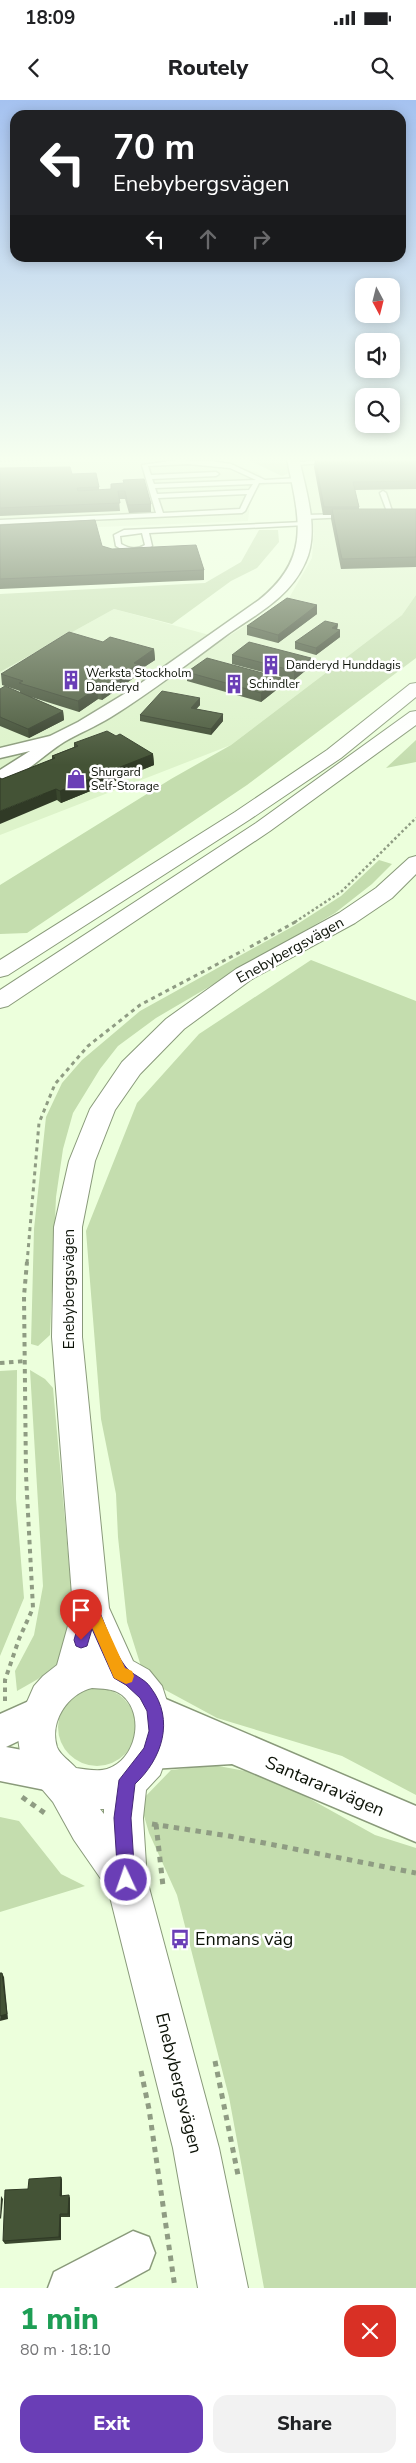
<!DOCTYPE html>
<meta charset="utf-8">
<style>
:root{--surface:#fff;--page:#f2f2f2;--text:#202124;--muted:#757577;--accent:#6a3eb6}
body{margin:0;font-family:"Nunito Sans",sans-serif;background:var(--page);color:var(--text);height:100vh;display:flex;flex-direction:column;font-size:19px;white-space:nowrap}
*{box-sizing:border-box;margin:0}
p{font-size:16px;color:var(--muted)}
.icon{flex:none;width:28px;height:28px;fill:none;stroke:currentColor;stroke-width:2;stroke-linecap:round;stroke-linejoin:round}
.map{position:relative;height:2188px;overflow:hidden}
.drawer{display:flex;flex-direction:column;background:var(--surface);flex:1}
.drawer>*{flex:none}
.banner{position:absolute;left:10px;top:10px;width:396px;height:152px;border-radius:15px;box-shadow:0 2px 12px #0003;background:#202124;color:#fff;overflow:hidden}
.needle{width:32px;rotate:173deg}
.controls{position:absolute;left:355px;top:178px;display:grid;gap:10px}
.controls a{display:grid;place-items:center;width:45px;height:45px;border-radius:10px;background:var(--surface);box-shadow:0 2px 12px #0003;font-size:25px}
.pin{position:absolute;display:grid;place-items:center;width:42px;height:42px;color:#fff;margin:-51px -21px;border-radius:50% 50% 50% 0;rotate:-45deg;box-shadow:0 0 5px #0007}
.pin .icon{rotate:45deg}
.me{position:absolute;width:55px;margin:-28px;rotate:357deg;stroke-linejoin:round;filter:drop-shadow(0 0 4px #0008)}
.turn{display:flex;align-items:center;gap:18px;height:105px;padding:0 20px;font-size:22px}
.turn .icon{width:65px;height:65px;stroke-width:2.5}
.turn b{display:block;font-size:35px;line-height:42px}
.lanes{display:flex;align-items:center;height:48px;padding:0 20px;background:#0003;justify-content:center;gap:25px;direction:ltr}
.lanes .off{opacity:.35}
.round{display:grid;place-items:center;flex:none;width:52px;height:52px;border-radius:15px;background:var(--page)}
.summary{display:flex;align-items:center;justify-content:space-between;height:85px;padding:0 20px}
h1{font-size:30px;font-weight:800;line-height:38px;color:#1e9e55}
.button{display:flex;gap:10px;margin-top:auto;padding:10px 20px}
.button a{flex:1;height:58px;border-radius:15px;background:var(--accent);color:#fff;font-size:20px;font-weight:800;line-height:58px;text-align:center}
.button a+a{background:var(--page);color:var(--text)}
.status{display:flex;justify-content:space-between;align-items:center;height:35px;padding:0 25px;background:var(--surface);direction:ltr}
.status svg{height:14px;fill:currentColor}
header{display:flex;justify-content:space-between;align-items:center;height:65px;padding:0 20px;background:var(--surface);font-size:22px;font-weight:800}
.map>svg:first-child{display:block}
</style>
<div class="status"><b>18:09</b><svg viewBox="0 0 49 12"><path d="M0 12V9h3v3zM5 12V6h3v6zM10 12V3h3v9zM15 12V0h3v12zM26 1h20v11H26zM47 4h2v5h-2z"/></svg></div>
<header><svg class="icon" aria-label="back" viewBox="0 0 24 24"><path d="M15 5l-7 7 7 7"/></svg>Routely<svg class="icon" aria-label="search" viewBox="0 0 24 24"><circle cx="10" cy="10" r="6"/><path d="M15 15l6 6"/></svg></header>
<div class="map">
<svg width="416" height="2188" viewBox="0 0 416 2188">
<rect width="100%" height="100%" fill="#ecffdc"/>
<g fill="#ddf3ca">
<path d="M 122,359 L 187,359 L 220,363 L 257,372 L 269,383 L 258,388 L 250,403 L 248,421 L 0,431 L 0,364 Z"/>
<path d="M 300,359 L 416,359 L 416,495 L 402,515 L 231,645 L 0,735 L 0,572 L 114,509 L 224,539 L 289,498 L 312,458 L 314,429 Z"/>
</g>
<g fill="#c4ddae">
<path d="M 246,359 L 286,359 L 289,373 L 282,376 Z"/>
<path d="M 259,430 L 278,430 L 279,442 L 257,468 L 231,481 L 172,524 L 114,509 L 0,572 L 0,494 L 205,483 L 241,462 Z"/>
<path d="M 416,495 L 416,558 L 247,685 L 27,833 L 0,834 L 0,785 L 171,679 L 231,645 L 402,515 Z"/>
<path d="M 416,640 L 416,662 L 386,668 Z"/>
<path d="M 379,760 L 392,764 L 372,784 L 335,813 L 156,918 L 118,946 L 100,969 L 73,1013 L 63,1049 L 56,1097 L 50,1235 L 38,1246 L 31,1244 L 34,1129 L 46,1017 L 62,983 L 82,960 L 140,911 L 299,823 L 341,796 Z"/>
<path d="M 311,860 L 416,901 L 416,1695 L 342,1656 L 217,1618 L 145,1579 L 127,1522 L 118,1437 L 116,1394 L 101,1319 L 86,1131 L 137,1003 L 199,934 Z"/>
<path d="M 17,1270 L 16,1399 L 24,1498 L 0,1556 L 0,1271 Z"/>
<path d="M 30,1270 L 45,1279 L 53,1288 L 73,1509 L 58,1563 L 38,1579 L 17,1591 L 15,1571 L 34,1535 L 43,1486 Z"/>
<circle cx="97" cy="1627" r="39"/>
<path d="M 213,1665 L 267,1675 L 375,1735 L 416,1748 L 416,2188 L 264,2188 L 229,1997 L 177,1795 L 149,1733 L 140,1702 L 171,1670 Z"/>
<path d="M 0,1717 L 19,1721 L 61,1774 L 85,1786 L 0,1812 Z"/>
</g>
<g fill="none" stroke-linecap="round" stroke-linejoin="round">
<defs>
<g id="lane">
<path d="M 177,360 L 210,361 L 231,364 L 265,380 L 298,378 L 301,380 L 298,382 L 259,383 L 245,411 L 242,413 L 0,424 L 0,420 L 156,413 L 142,365 ZM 188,364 L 230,368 L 256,380 L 154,384 L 152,379 L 216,376 L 219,374 L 216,372 L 151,375 L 148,366 ZM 253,384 L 249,390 L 157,394 L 155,388 ZM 247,394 L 240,409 L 163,413 L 158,398 Z"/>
<path d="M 323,360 L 325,363 L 294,365 L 291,363 Z"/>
<path d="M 383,391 L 386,393 L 394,417 L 382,418 L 379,416 L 388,414 L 380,393 Z"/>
<path d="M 347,414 L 349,417 L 305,419 L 302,417 L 305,415 Z"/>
<path d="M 304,422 L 306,423 L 306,425 L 149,433 L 152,446 C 141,455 128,454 116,446 L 114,435 L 124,430 ZM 142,433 L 145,445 C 137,450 130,449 121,444 L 120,436 Z"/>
</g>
<g id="street">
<path d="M 287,359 L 299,359 C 306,391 320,432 305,463 C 290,497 257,514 228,534 C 190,562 151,592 111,617 C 95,627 79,633 64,642 C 43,655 25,676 0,682 L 0,670 L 30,651 L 0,658 L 0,648 L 50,636 L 78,622 L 134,588 L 259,500 C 312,458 299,418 287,359 Z"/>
<path d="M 154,1594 L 416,1706 L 416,1742 L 232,1664 L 151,1669 L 139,1664 L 134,1652 L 139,1640 L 151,1635 L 165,1634 L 142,1623 L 137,1611 L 142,1599 Z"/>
<path d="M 40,1596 L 52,1601 L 57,1613 L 52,1625 L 6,1647 L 55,1656 L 68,1661 L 73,1674 L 68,1687 L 55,1692 L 0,1681 L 0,1614 Z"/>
<path d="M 133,2131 L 149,2137 L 155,2153 L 149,2169 L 114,2188 L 48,2188 L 54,2172 Z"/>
</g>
<path id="secondary" d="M 416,756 L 416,774 L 392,798 L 355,823 L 252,879 L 184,929 L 140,974 L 115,1010 L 95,1061 L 82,1127 L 82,1237 L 109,1508 L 133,1561 L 149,1570 L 162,1586 L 173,1620 L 173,1641 L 165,1661 L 160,1675 L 146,1690 L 143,1718 L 147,1780 L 219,2048 L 248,2188 L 198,2188 L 173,2048 L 108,1789 L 74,1740 L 53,1702 L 30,1675 L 20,1652 L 18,1638 L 23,1611 L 34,1586 L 43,1576 L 57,1565 L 73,1508 L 52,1237 L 54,1127 L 69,1061 L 90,1009 L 122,962 L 166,919 L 236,869 L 339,813 L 376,788 L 409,758 ZM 92,1588 C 102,1589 113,1588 122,1595 C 146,1615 136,1660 107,1669 C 97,1672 85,1669 76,1668 C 70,1661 60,1655 57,1647 C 49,1621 68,1594 92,1588 ZM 100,1709 L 104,1709 L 104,1714 Z"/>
<g id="highway">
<path d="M 416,583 L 416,597 L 341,658 L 249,720 L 8,875 L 0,877 L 0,860 L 235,712 L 327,650 L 410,584 Z"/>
<path d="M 416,611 L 416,625 L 270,731 L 8,906 L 0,908 L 0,890 L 256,723 L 410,612 Z"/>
</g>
</defs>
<use href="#lane" stroke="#899a7a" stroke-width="3"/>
<use href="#street" stroke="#899a7a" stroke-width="3"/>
<use href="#secondary" stroke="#899a7a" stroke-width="2"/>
<use href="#highway" stroke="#899a7a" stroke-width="2"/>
<path stroke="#8f9c83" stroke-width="2" stroke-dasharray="2 2" stroke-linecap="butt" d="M 0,361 L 50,359"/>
<path stroke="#8f9c83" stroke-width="2.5" stroke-dasharray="2.5 2.5" stroke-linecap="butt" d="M 295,822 L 342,791 L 416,718"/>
<g stroke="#8f9c83" stroke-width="3" stroke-dasharray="4 4" stroke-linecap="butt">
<path d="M 250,847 L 297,821"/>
<path d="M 27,1163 L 39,1023 L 55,984 L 88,946 L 140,905 L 244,850"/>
</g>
<g stroke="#8f9c83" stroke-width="4" stroke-dasharray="4.5 4.5" stroke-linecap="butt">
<path d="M 0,1263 L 26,1261"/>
<path d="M 5,1601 L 5,1580 L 19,1539 L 33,1508 L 26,1375 L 24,1196 L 27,1162"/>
</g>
<g stroke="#8f9c83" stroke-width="5" stroke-dasharray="5.5 5.5" stroke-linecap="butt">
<path d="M 22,1697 L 46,1714"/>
<path d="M 152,1724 L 229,1736 L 416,1773"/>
<path d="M 156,1724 L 163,1786"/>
<path d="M 215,1961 L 238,2075"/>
<path d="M 141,1971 L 149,2009 L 175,2188"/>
</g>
<use href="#lane" fill="#fff" fill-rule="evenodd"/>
<use href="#street" fill="#fff" fill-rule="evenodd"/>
<use href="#secondary" fill="#fff" fill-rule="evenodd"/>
<use href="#highway" fill="#fff" fill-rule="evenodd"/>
</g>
<g fill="#3a472e">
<path d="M 315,359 L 416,359 L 416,389 L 355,390 L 359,407 L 359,409 L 416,409 L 416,467 L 341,469 L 331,419 L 331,415 L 323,415 L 314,367 Z"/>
<path d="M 0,368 L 72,374 L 99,387 L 99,390 L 111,389 L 111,384 L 151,404 L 151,412 L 129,413 L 125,399 L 119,399 L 120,411 L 0,416 Z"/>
<path d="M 0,425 L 102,446 L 112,449 L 204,470 L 204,480 L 0,489 Z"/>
<path d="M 317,505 L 317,514 L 278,543 L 247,535 L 247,526 Z"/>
<path d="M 338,524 L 337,529 L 340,530 L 340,537 L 316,555 L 295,549 L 295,542 Z"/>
<path d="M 103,542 L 154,549 L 155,560 L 138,571 L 138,575 L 102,600 L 98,599 L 79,612 L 31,597 L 63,611 L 64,620 L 29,638 L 0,626 L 0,589 L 20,593 L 20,591 L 2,585 L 1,574 Z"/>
<path d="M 232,555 L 311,566 L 294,580 L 232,564 Z"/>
<path d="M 187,572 L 281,578 L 280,587 L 261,602 L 187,581 Z"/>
<path d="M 200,598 L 200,605 L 196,609 L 223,614 L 223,621 L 211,635 L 140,621 L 140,615 Z"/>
<path d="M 116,636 L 153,654 L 154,665 L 61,703 L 57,700 L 2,679 L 52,660 L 52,656 L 74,647 L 74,643 Z"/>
<path d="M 61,2077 L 62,2080 L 62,2096 L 70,2098 L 70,2117 L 61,2117 L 61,2140 L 5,2144 L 3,2141 L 28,2089 Z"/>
</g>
<g fill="#303a26">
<path d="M 317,505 L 317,514 L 278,543 L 278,535 Z"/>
<path d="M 338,524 L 337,530 L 332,528 Z"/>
<path d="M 340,530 L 340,537 L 316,555 L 316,548 Z"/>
<path d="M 154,549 L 155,560 L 138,571 L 138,575 L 102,600 L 101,589 L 134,563 Z"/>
<path d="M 311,558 L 311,566 L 294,580 L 294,571 Z"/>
<path d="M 281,578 L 280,587 L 261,602 L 261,593 Z"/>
<path d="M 97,588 L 98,599 L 79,612 L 78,601 Z"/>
<path d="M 200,598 L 200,605 L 191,615 L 191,608 Z"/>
<path d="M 63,611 L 64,620 L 29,638 L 28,629 Z"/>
<path d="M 223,614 L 223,621 L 211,635 L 211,629 Z"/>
<path d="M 153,654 L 154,665 L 61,703 L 60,691 Z"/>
<path d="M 56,689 L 57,700 L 0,724 L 0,711 Z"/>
<path d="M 2,1873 L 4,1877 L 8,1919 L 0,1921 Z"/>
<path d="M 61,2077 L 62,2080 L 62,2099 L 60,2096 Z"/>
<path d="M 69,2095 L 70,2098 L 70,2117 L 68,2114 Z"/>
<path d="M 1,2096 L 3,2099 L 1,2119 L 0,2118 Z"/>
<path d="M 60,2114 L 61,2117 L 61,2140 L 59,2137 Z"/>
</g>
<g fill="#445336" stroke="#303a26">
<path d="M 315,359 L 416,359 L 416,381 L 353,382 L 359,407 L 324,407 Z"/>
<path d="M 70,367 L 72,374 L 96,373 L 99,387 L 77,388 L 78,391 L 111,389 L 111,384 L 124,383 L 123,380 L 144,379 L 151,404 L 128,405 L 125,391 L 118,391 L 120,403 L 0,408 L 0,368 Z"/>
<path d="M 332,409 L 416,409 L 416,457 L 342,459 Z"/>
<path d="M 95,420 L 102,446 L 112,449 L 196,445 L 204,470 L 0,479 L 0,425 Z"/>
<path d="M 287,498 L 317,505 L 278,535 L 247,526 Z"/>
<path d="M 325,521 L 338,524 L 332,528 L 340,530 L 316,548 L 295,542 Z"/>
<path d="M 69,532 L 103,542 L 110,537 L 154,549 L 134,563 L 138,564 L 101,589 L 97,588 L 78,601 L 19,583 L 23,581 L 1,574 Z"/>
<path d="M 249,542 L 311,558 L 294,571 L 232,555 Z"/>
<path d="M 207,558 L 281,578 L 261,593 L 187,572 Z"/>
<path d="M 5,586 L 63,611 L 28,629 L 0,617 L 0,589 Z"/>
<path d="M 162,591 L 200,598 L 191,608 L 223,614 L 211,629 L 140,615 Z"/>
<path d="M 107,631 L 116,636 L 120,634 L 153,654 L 60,691 L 56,689 L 0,711 L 0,678 L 2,679 L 55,658 L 52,656 L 78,646 L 74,643 Z"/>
<path d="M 0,1873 L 2,1873 L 7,1914 L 0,1916 Z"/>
<path d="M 61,2077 L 60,2096 L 69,2095 L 68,2114 L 60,2114 L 59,2137 L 3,2141 L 5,2090 L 28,2089 L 29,2079 Z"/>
</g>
<linearGradient id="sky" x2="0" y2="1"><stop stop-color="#a5c2f0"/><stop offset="0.54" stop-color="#f6ffef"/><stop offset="1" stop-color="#f6ffef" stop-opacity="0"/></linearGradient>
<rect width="416" height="665" fill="url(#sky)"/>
<path fill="#6a3eb6" stroke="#452876" d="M 90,1501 L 96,1503 C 104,1521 114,1552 125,1566 C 131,1575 145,1578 151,1588 C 175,1620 162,1659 135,1684 L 131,1718 L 135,1780 L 132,1786 L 126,1789 L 120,1786 L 118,1780 L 114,1718 L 119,1680 L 144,1648 L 149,1631 L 147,1611 L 140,1598 L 126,1585 L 114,1578 L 92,1529 L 87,1546 L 81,1548 L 76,1546 L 74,1540 L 83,1508 L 85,1503 Z"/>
<path fill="#f59e0b" d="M 95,1511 L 100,1513 L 125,1568 L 132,1571 L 134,1576 L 132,1582 L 126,1584 L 114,1578 L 88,1518 L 90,1513 Z"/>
<defs>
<symbol id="building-bare" viewBox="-9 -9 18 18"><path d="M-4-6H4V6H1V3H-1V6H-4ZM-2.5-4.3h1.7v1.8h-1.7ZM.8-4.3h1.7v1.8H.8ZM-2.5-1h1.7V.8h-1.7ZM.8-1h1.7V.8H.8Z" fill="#6a3eb6" stroke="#fff" stroke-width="2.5" paint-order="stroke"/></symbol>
<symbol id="shop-bare" viewBox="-9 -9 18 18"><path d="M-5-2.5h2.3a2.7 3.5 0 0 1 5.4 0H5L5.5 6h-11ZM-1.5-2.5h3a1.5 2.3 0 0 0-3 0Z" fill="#6a3eb6" stroke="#fff" stroke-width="2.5" paint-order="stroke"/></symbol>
<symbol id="bus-bare" viewBox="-9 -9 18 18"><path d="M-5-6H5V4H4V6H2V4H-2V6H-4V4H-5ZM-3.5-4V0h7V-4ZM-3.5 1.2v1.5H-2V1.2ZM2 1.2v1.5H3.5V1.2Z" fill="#6a3eb6" stroke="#fff" stroke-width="2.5" paint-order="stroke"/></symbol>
</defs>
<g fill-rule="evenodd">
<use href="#building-bare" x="257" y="551" width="28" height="28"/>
<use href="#building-bare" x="57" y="566" width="28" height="28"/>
<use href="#building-bare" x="220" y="570" width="28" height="28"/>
<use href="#shop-bare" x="62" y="665" width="28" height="28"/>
<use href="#bus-bare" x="166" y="1825" width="28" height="28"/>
</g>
<g text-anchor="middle" stroke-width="5" stroke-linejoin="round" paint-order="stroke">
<g font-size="12" fill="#0c1207" stroke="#fff" text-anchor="start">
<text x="286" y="569">Danderyd Hunddagis</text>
<text x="86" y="577">Werksta Stockholm<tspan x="86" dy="14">Danderyd</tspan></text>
<text x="249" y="588">Schindler</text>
<text x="91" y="676">Shurgard<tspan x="91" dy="14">Self-Storage</tspan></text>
</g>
<g font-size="15" fill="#0c1207" stroke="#fff">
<text transform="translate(290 850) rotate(-29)" y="5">Enebybergsvägen</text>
<text transform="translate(69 1189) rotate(-90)" y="5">Enebybergsvägen</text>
</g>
<g font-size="18" fill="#0c1207" stroke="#fff">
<text transform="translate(325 1686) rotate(23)" y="6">Santararavägen</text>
<text transform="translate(179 1983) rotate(76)" y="6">Enebybergsvägen</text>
</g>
<g font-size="18" fill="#0c1207" stroke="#fff" text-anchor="start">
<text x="195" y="1845">Enmans väg</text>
</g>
</g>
</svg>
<div class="controls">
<a><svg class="needle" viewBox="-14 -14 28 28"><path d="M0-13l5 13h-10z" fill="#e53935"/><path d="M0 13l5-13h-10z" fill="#757577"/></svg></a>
<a><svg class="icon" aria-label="sound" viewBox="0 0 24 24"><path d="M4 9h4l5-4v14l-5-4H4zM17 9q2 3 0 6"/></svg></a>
<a><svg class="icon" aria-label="search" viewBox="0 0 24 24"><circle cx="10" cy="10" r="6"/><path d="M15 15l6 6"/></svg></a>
</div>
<div class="pin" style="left:81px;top:1540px;background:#d93025"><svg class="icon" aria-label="arrive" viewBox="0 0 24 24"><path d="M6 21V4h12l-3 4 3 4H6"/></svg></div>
<svg class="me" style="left:126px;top:1780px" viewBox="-20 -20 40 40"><circle r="17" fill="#6a3eb6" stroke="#fff" stroke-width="3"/><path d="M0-11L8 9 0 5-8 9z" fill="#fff"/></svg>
<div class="banner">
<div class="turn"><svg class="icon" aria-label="left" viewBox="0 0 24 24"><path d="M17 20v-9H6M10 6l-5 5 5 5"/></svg><div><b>70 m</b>Enebybergsvägen</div></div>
<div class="lanes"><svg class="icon" aria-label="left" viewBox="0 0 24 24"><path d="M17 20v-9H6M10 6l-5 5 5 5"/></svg><svg class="icon off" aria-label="ahead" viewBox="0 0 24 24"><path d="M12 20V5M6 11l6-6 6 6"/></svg><svg class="icon off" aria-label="right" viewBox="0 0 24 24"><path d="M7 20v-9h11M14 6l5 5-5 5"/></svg></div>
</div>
</div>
<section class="drawer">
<div class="summary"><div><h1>1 min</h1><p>80 m · 18:10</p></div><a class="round" style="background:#d93025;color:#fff"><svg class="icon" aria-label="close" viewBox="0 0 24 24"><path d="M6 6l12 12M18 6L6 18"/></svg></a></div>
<div class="button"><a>Exit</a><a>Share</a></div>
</section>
